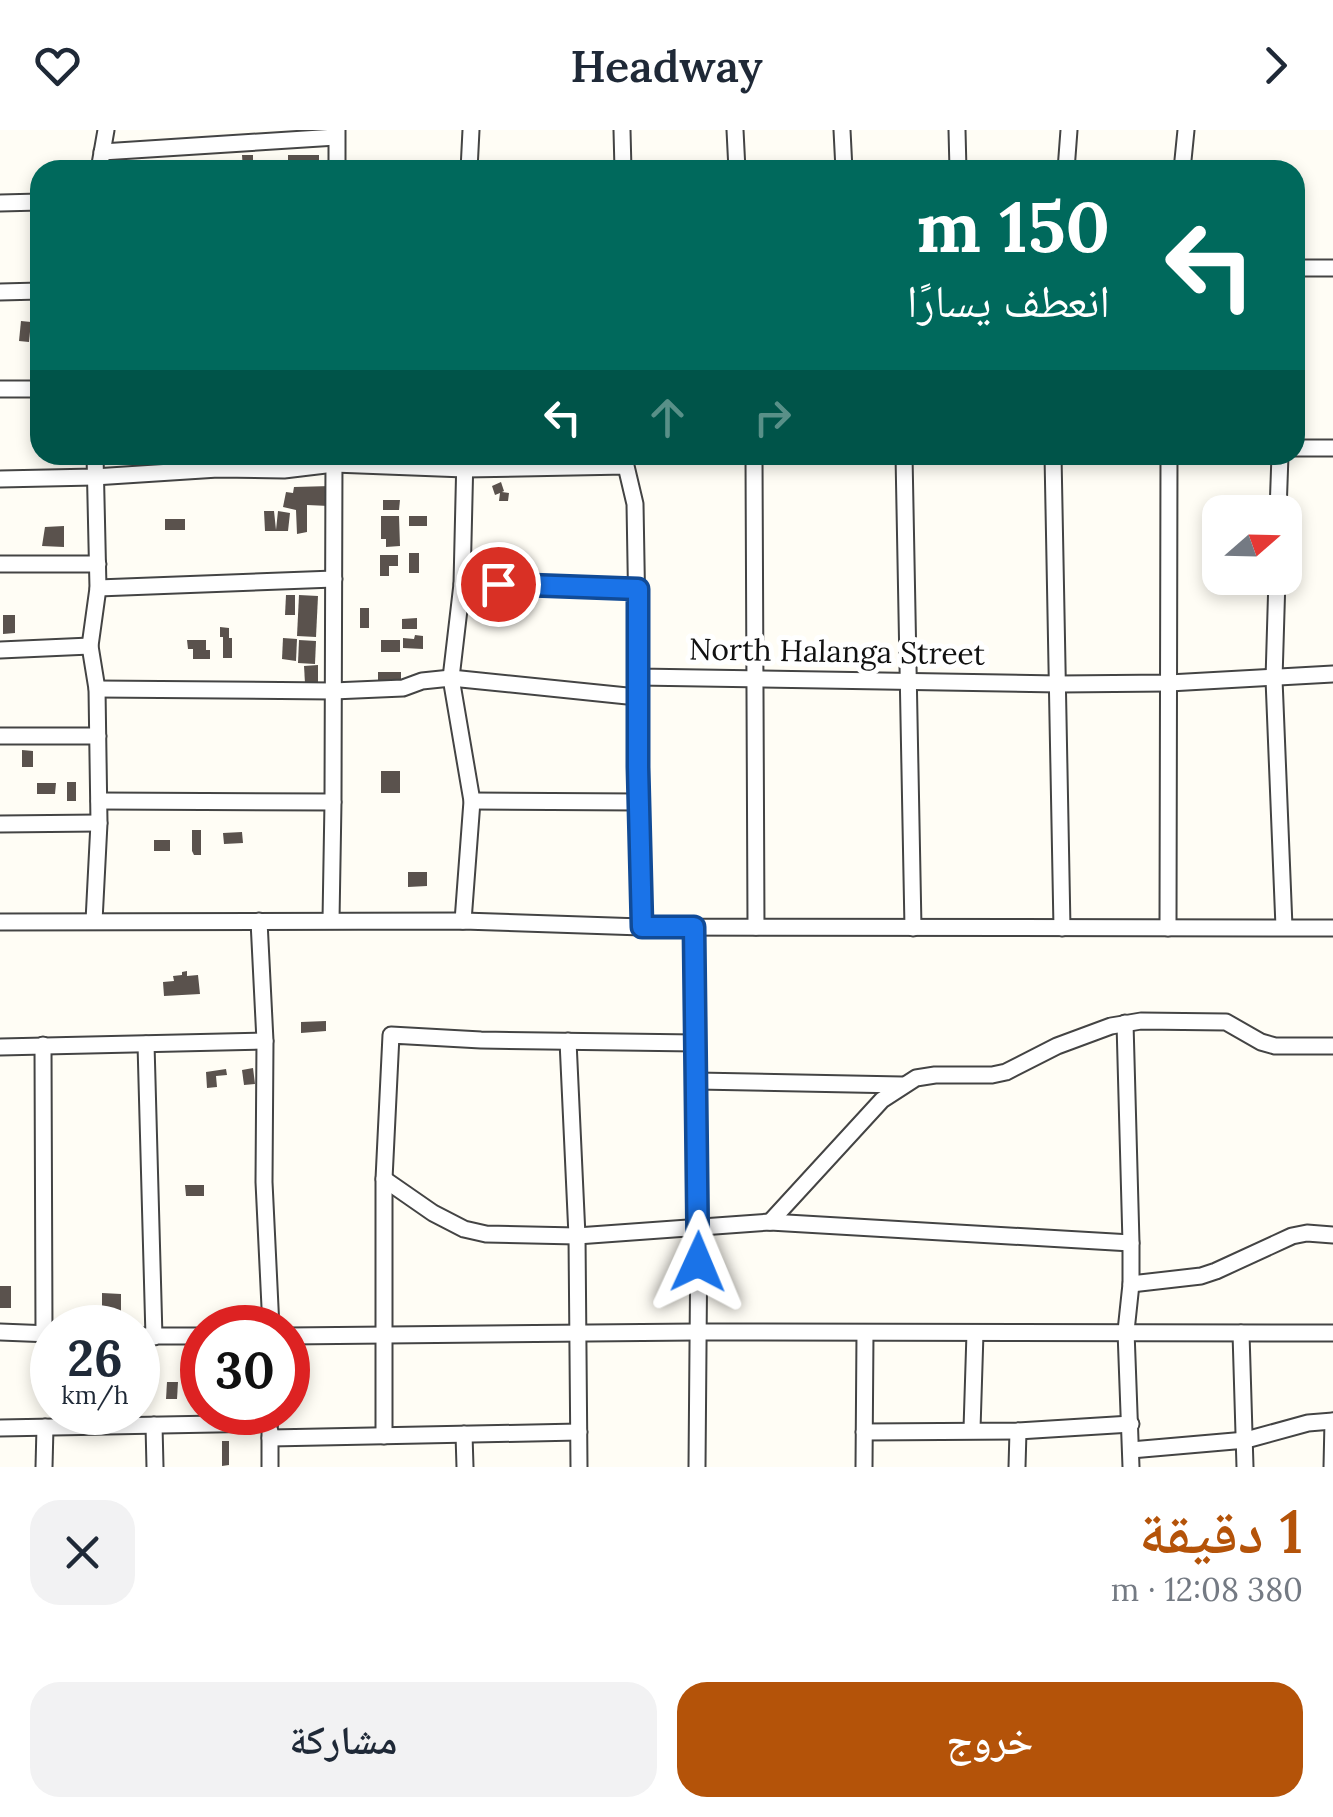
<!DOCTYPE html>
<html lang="ar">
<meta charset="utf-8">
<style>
:root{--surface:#fff;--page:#f2f2f3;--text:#1f2937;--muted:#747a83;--accent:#b45309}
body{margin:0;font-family:Lora,"Noto Naskh Arabic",serif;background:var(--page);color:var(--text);direction:rtl;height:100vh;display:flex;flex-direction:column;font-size:38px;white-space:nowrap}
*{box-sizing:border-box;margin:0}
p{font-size:32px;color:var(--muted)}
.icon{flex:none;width:55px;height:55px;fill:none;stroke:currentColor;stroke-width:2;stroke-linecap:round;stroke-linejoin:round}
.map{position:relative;height:1337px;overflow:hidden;direction:ltr}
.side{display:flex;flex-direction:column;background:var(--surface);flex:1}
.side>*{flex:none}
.guide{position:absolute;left:30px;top:30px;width:1275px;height:305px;border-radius:30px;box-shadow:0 5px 15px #0003;direction:rtl;background:#00695c;color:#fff;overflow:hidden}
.needle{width:65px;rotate:70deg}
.fabs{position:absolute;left:1202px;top:365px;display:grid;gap:20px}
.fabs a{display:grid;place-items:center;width:100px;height:100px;border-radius:20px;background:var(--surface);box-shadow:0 5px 15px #0003;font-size:50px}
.speed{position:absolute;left:30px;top:1175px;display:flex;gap:20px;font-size:50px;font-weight:700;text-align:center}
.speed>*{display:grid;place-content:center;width:130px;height:130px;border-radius:50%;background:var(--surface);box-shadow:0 5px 15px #0003;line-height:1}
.speed small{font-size:25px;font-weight:400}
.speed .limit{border:15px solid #d22;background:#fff;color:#111}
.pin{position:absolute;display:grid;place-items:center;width:85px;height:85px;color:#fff;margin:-42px;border:5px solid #fff;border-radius:50%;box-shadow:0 2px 10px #0007}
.me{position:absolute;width:110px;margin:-55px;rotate:1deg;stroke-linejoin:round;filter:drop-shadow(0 0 8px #0008)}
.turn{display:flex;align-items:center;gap:35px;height:210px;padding:0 30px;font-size:45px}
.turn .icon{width:130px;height:130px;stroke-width:2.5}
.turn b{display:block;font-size:70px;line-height:85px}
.lanes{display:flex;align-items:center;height:95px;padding:0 30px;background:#0003;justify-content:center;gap:50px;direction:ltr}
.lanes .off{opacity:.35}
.round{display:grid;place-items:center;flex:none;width:105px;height:105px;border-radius:30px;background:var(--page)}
.head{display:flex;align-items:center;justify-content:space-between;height:170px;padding:0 30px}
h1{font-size:60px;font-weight:600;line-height:75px;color:var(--accent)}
.action{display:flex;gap:20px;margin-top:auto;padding:20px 30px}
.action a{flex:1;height:115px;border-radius:30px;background:var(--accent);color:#fff;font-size:40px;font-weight:600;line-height:115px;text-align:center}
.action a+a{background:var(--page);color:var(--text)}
header{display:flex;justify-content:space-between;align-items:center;height:130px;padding:0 30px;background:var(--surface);font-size:45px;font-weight:600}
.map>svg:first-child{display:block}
</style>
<header><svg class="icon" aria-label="forward" viewBox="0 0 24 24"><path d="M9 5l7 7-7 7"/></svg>Headway<svg class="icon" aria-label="heart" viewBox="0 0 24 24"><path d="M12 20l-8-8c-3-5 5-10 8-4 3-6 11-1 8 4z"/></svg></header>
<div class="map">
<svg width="1333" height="1337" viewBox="0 0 1333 1337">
<rect width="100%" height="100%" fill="#fffdf5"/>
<g fill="#5a524d">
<path d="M 242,25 L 253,25 L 253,40 L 243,40 Z"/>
<path d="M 288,25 L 319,25 L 319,40 L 308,40 L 307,33 L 288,34 Z"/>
<path d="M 161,33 L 161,40 L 130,40 L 130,34 Z"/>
<path d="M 21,191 L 31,192 L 29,212 L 19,211 Z"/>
<path d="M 501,352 L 504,361 L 502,362 L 509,363 L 508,371 L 499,371 L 500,363 L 495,365 L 492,356 Z"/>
<path d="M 331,356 L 329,376 L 307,375 L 307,402 L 297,404 L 296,380 L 283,377 L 286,362 L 293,363 L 294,357 Z"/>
<path d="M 383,370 L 400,370 L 399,380 L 383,380 Z"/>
<path d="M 264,381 L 274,381 L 276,400 L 278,381 L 290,383 L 288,401 L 265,401 Z"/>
<path d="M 381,386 L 399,386 L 400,416 L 386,417 L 386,409 L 381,409 Z"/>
<rect x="409" y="386" width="18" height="10"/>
<rect x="165" y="389" width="20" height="11"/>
<path d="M 64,396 L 64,417 L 42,416 L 45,397 Z"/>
<rect x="409" y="423" width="10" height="20"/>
<path d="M 380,425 L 398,425 L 398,436 L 389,436 L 389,446 L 380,446 Z"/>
<path d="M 286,465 L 295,465 L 295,485 L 285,485 Z"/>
<path d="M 299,465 L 318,466 L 316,507 L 297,506 Z"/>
<rect x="360" y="478" width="9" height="20"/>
<path d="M 3,485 L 15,485 L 15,503 L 3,504 Z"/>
<path d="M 417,488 L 417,499 L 402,499 L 402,489 Z"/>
<path d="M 220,497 L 229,498 L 229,508 L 232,508 L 232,528 L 223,528 L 223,507 L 220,507 Z"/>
<path d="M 415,505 L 423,506 L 423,519 L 403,518 L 403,508 L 414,509 Z"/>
<path d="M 283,508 L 297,509 L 296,531 L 282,529 Z"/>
<path d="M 187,510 L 206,510 L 206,520 L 210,520 L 210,529 L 193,529 L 193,519 L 188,519 Z"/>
<path d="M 299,510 L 316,511 L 315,534 L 298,533 Z"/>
<rect x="381" y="510" width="19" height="12"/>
<path d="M 318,535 L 318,552 L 305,553 L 304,536 Z"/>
<rect x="378" y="542" width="23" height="11"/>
<path d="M 22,620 L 33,621 L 33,637 L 22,637 Z"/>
<rect x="381" y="641" width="19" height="22"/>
<rect x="67" y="652" width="9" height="19"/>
<path d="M 37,653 L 56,653 L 55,664 L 37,664 Z"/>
<path d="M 192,700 L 201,700 L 201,725 L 194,725 L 192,721 Z"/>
<path d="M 242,702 L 243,713 L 224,714 L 223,703 Z"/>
<rect x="154" y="710" width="16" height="11"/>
<path d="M 408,742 L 427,742 L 427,756 L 408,757 Z"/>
<path d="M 187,841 L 187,846 L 198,845 L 200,864 L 164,866 L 163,852 L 174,851 L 173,846 L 182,845 L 182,842 Z"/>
<path d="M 326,891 L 326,901 L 301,903 L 301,892 Z"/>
<path d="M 253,938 L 255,954 L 244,955 L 242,940 Z"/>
<path d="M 226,939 L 227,945 L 216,946 L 217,957 L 207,958 L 206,942 Z"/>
<path d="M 185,1055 L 204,1055 L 204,1066 L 186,1066 Z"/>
<rect x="0" y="1156" width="11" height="22"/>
<path d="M 102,1163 L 121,1164 L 121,1186 L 102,1186 Z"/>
<path d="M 288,1232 L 298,1233 L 297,1250 L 288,1250 Z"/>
<path d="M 167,1252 L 178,1252 L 177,1269 L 166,1269 Z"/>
<path d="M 222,1311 L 229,1311 L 229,1335 L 222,1336 Z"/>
</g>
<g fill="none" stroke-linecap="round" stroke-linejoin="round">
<defs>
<g id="street">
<path d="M 337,0 L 337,40"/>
<path d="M 622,0 L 623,40"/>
<path d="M 735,0 L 737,40"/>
<path d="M 842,0 L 844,40"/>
<path d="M 957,0 L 958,40"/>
<path d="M 102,22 L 336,7"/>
<path d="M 99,40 L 106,0"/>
<path d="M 469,40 L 471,0"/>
<path d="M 1066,40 L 1069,0"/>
<path d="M 1182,40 L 1186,0"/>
<path d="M 0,73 L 40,72"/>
<path d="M 1295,138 L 1333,138"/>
<path d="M 0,162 L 40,161"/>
<path d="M 0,259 L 40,259"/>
<path d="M 1295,318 L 1333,318"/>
<path d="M 728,325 L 809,325"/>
<path d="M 904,325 L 913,798"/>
<path d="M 1053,325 L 1062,798"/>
<path d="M 754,326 L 756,797"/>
<path d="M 0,349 L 94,347 L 218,339 L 284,340 L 334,334 L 465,339 L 626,336 L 635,374 L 638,547 L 1059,554 L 1169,553 L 1333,544"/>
<path d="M 1278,382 L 1280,325"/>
<path d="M 0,434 L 98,434"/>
<path d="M 1277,448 L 1274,549 L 1284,797"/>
<path d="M 462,454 L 638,459"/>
<path d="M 98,458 L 334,449"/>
<path d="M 0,520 L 90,516"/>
<path d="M 97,559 L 333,561 L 403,558 L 422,551 L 451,548 L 637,567"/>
<path d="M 638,561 L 642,797"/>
<path d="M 0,606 L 98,606"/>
<path d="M 99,671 L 333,672"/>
<path d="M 472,671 L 638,672"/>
<path d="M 0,694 L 99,693"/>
<path d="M 331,790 L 333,672 L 334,325"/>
<path d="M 94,791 L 99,693 L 97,559 L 90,516 L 98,458 L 95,325"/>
<path d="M 259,791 L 265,911 L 264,1052 L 271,1198"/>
<path d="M 463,791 L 472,671 L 451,548 L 462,454 L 465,325"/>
<path d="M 0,792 L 463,791 L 642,797 L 1333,798"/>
<path d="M 694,797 L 699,1098 L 697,1337"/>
<path d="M 1168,798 L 1169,325"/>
<path d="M 1125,893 L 1131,1113 L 1131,1154 L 1126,1201 L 1131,1337"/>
<path d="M 568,911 L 577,1106 L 579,1337"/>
<path d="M 146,914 L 154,1207"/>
<path d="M 43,915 L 44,1203"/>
<path d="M 0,917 L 265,911"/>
<path d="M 697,951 L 902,955"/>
<path d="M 384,1049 L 433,1083 L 464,1099 L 486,1104 L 577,1106 L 770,1092 L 1131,1113"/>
<path d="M 770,1092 L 882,970 L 916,948 L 935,945 L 992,945 L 1006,942 L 1057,916 L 1111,896 L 1141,891 L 1226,892 L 1261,912 L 1275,916 L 1333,916"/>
<path d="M 1131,1154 L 1201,1146 L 1216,1141 L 1292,1106 L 1307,1103 L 1333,1105"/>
<path d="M 0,1202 L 51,1204"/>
<path d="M 1241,1203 L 1245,1337"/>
<path d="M 138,1206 L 202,1206"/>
<path d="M 288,1206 L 696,1202 L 1333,1203"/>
<path d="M 154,1295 L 155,1337"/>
<path d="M 0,1298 L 270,1293"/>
<path d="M 972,1299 L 975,1203"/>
<path d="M 864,1302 L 1018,1301 L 1131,1294"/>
<path d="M 464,1304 L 465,1337"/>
<path d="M 384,1306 L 384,1049 L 391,905 L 481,910 L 696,913"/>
<path d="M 270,1308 L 579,1302"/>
<path d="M 1131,1320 L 1246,1310 L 1308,1293 L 1333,1291"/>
<path d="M 44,1337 L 45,1297"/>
<path d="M 270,1337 L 270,1301"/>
<path d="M 864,1337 L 865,1203"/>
<path d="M 1017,1337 L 1018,1301"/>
<path d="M 1332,1337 L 1333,1291"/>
</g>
</defs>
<use href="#street" stroke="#444" stroke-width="19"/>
<use href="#street" stroke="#fff" stroke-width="15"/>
</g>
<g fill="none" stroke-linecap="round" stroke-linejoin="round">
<defs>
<path id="route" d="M 498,454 L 638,459 L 638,637 L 642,797 L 694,797 L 698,1132"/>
</defs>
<use href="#route" stroke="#114b97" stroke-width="25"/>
<use href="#route" stroke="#1a73e8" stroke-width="18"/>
</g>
<g text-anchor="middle" stroke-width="10" stroke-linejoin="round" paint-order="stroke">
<g font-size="30" fill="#111" stroke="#fff">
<text transform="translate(837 522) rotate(1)" y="10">North Halanga Street</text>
</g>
</g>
</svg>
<div class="fabs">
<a><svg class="needle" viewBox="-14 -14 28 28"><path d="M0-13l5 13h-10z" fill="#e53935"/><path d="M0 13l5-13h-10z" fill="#747a83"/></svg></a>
</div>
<div class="speed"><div>26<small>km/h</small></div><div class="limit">30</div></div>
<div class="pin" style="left:498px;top:454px;background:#d93025"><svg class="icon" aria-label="arrive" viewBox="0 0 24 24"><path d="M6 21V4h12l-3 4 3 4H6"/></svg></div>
<svg class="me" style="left:698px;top:1132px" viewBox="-20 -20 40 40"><path d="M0-17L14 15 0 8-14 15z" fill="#1a73e8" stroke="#fff" stroke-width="4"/></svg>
<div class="guide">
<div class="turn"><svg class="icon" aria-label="left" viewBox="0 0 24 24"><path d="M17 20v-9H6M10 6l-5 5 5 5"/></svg><div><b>150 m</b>انعطف يسارًا</div></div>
<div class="lanes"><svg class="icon" aria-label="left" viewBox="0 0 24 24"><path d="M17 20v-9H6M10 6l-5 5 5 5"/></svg><svg class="icon off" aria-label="ahead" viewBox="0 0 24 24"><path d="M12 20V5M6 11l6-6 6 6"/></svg><svg class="icon off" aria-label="right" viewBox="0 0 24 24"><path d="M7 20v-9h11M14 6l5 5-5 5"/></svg></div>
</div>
</div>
<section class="side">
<div class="head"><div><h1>1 دقيقة</h1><p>380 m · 12:08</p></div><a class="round"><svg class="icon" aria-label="close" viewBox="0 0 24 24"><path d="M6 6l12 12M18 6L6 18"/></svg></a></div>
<div class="action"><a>خروج</a><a>مشاركة</a></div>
</section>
